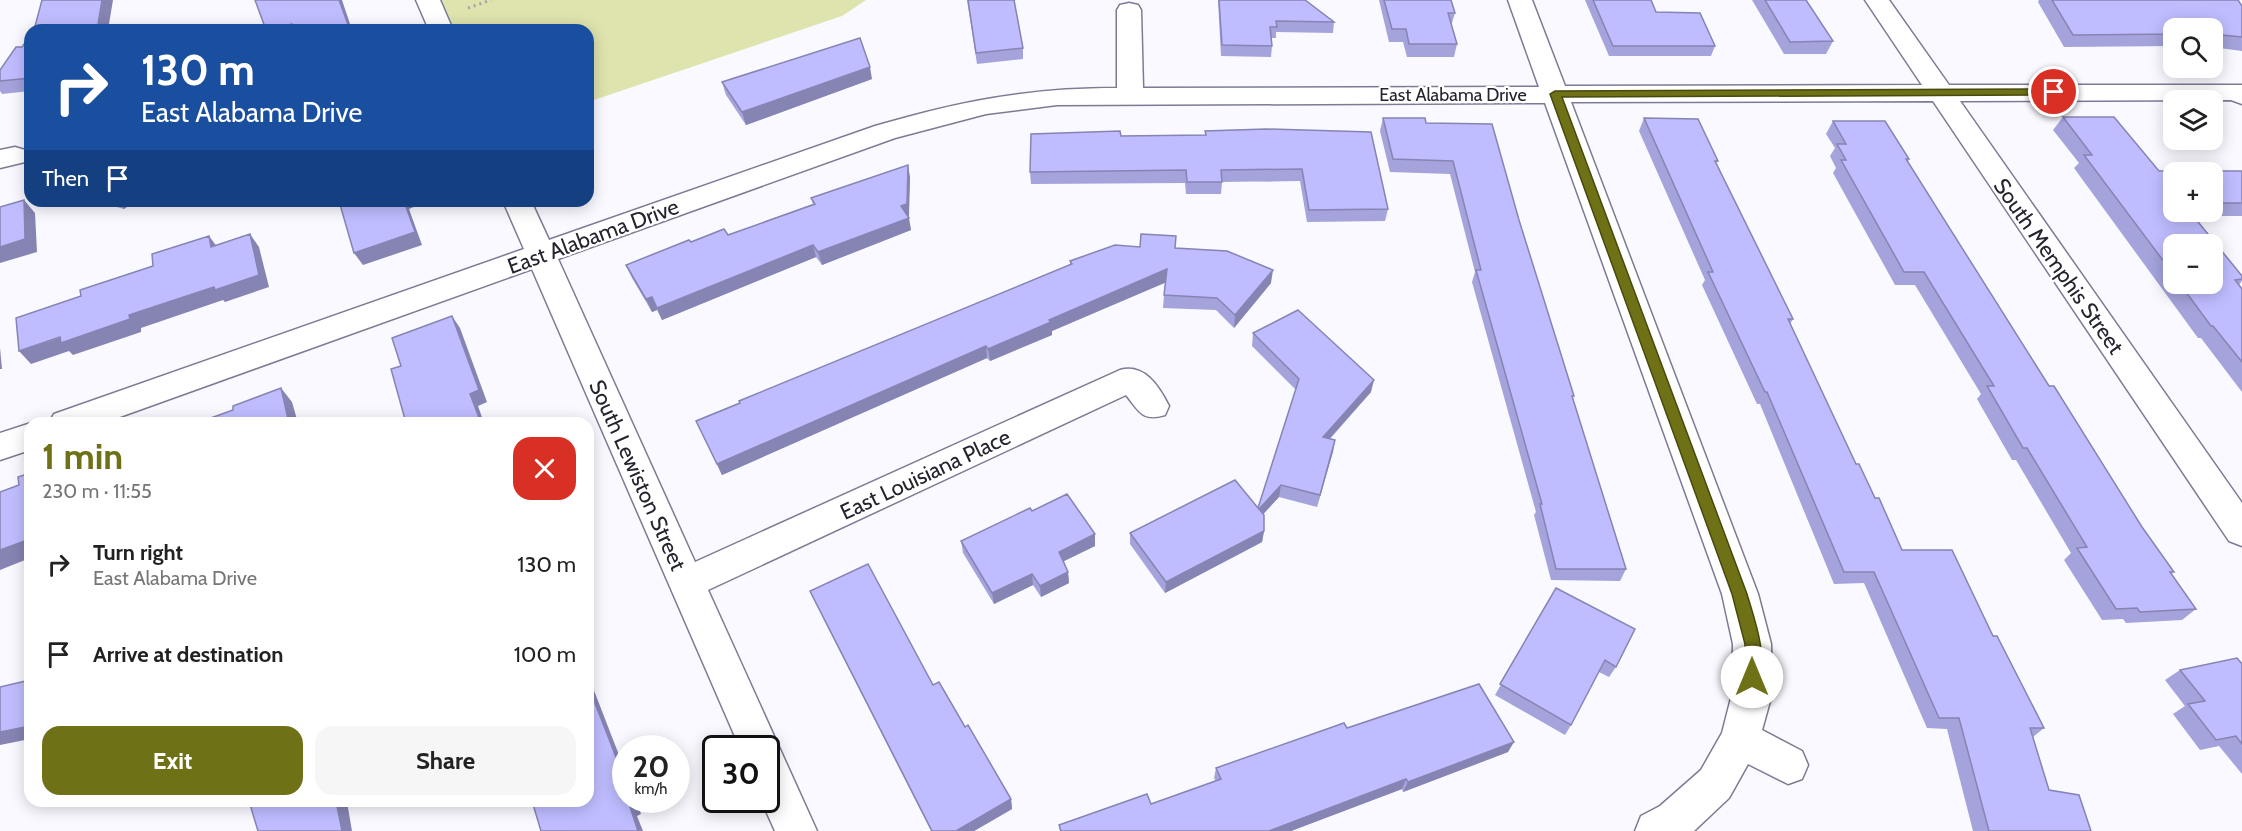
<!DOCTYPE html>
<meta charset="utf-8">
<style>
:root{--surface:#fff;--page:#f6f6f6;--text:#222;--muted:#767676;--accent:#6f7116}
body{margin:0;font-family:Cabin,sans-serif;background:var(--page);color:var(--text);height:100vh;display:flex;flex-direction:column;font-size:22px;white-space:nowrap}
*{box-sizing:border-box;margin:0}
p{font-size:20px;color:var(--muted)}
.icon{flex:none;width:33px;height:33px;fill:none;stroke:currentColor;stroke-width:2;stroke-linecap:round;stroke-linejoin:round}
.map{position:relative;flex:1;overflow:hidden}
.side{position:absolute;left:24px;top:417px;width:570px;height:390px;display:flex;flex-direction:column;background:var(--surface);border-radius:18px;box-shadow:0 3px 15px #0003}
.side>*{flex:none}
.top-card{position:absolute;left:24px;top:24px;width:570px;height:183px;border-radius:18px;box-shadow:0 3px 15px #0003;background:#1a4fa0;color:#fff;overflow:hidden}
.tools{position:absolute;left:2163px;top:18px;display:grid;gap:12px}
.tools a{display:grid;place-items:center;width:60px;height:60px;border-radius:12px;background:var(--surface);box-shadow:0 3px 15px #0003;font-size:30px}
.speed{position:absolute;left:612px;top:735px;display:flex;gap:12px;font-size:30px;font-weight:700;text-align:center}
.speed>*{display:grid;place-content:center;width:78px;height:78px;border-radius:50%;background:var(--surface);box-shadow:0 3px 15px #0003;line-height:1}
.speed small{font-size:15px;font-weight:400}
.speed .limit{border:3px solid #111;border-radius:9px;background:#fff;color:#111}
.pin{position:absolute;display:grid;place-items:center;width:51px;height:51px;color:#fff;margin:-26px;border:3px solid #fff;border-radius:50%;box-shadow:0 2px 6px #0007}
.me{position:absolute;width:66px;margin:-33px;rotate:0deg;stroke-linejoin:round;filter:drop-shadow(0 0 4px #0008)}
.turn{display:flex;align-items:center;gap:21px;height:126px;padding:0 18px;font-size:27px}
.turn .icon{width:78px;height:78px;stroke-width:2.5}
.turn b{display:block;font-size:42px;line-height:51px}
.then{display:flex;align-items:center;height:57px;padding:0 18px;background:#0003;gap:12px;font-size:22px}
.round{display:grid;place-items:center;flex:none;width:63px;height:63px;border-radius:18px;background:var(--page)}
.head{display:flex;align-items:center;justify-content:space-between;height:102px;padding:0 18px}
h1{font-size:36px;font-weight:700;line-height:45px;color:var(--accent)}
.action{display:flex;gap:12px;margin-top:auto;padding:12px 18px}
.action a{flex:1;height:69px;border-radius:18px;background:var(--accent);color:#fff;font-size:24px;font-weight:700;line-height:69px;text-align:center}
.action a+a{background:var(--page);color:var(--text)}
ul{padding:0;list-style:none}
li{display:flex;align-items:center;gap:18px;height:90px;padding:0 18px}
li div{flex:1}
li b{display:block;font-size:22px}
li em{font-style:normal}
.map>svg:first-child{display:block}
</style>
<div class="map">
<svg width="2242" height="831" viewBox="0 0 2242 831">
<rect width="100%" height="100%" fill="#f9f9ff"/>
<path fill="#dfe3ae" d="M 428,0 L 866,0 L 842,16 L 588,102 L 588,30 L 441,30 Z"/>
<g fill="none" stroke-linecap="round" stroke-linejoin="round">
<defs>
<g id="minor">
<path d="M 416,0 L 440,0 L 453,30 L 429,30 Z"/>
<path d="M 1508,0 L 1532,0 L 1565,86 L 1922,85 L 1865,0 L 1889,0 L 1949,85 L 2242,85 L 2242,104 L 2231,100 L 1960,101 L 2242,503 L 2242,546 L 2229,541 L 1933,101 L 1571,102 L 1758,594 L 1771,644 L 1772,694 L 1762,730 L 1802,751 L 1808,765 L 1802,779 L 1788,784 L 1748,764 L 1729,798 L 1694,831 L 1635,831 L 1641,816 L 1660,806 L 1701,770 L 1722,733 L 1732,694 L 1733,644 L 1722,594 L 1545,103 L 1057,105 L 986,114 L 895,138 L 558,259 L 695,562 L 1120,370 C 1144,363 1159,386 1169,406 L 1165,415 C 1142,422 1139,411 1126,395 L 708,590 L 817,831 L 775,831 L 761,800 L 766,800 L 766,748 L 740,748 L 532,269 L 103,423 L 49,423 L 54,414 L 524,249 L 503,201 L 531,201 L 549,240 L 875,126 C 960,101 1028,88 1117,88 L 1117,10 L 1120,5 L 1129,3 L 1138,5 L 1141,10 L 1143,88 L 1539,87 Z"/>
<path d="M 15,147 L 25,150 L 29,156 L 25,162 L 0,168 L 0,150 Z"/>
<path d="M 31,423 L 30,450 L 0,460 L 0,433 Z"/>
</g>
</defs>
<use href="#minor" stroke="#7b7b95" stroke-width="3"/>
<path stroke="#a4a3ab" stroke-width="3" stroke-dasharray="2 4" stroke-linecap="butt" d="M 468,8 L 491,0"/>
<use href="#minor" fill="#fff" fill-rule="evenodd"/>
</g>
<g fill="#a4a3db" fill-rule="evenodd">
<path d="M 967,0 L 1016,0 L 1014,1 L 1023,48 L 1023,59 L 977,64 Z"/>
<path d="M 1218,0 L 1305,0 L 1334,22 L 1333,33 L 1276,32 L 1276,38 L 1271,38 L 1272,46 L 1271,57 L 1221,56 Z"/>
<path d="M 1379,0 L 1451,0 L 1455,13 L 1451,26 L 1457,44 L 1454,57 L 1407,57 L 1403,42 L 1389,42 Z"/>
<path d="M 1585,0 L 1651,0 L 1656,12 L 1715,46 L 1711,56 L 1609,56 Z"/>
<path d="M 1752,0 L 1806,0 L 1833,41 L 1826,54 L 1784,54 Z"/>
<path d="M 2039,0 L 2238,0 L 2242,6 L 2242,51 L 2212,47 L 2212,28 L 2174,28 L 2174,46 L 2064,47 L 2038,2 Z"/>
<path d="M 30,36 L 30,91 L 2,94 L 0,91 L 0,70 L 22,47 Z"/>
<path d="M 872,79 L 746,125 L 726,95 L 722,82 Z"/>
<path d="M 2063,117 L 2159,171 L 2242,171 L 2242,216 L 2194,216 L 2242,276 L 2242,281 L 2239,285 L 2242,289 L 2242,392 L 2201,338 L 2198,338 L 2074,168 L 2079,163 L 2053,130 ZM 2212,172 L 2212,212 L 2174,212 ZM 2174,244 L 2212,284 L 2174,284 Z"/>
<path d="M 1383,118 L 1426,123 L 1519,220 L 1572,399 L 1626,569 L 1620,581 L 1551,580 L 1534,515 L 1536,512 L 1472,282 L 1475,272 L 1450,174 L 1390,172 L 1380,131 Z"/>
<path d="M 1644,118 L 1718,161 L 1716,163 L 1793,319 L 1790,324 L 1856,464 L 1902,550 L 1993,636 L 2044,728 L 2033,737 L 2049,790 L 2091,831 L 1973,831 L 1947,729 L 1927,728 L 1864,583 L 1834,584 L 1760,404 L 1757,404 L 1702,285 L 1705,280 L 1639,131 Z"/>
<path d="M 1833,121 L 1909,159 L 1908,162 L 2049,386 L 2142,527 L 2174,572 L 2171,573 L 2196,609 L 2182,620 L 2126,623 L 2123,619 L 2102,620 L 2064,560 L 2071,553 L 2016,460 L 2012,460 L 1977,399 L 1981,394 L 1915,285 L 1895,285 L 1833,173 L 1836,168 L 1830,156 L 1835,148 L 1826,134 Z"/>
<path d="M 1266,129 L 1388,209 L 1385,221 L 1307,222 L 1300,181 L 1222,182 L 1221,194 L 1186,194 L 1185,183 L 1031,184 L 1030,172 L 1121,136 L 1205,135 L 1205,131 Z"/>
<path d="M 908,165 L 910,178 L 908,217 L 911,230 L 822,265 L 816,257 L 662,320 L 657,310 L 652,312 L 632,278 L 626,265 L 691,242 L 728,235 L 813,204 L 811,198 Z"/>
<path d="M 95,201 L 135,201 L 124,209 Z"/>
<path d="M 1175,248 L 1271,283 L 1234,328 L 1216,310 L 1163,308 L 1165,282 L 1052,331 L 1052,335 L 990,361 L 987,358 L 722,475 L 696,421 L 1070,264 L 1070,261 Z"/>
<path d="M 1253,333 L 1371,392 L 1330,439 L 1335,440 L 1317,507 L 1279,497 L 1263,514 L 1264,531 L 1262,542 L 1165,593 L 1130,544 L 1130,533 L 1258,508 L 1296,390 L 1252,346 Z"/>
<path d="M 1032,511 L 1095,546 L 1064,561 L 1068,572 L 1069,583 L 1041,597 L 1033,585 L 994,604 L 963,553 L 961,541 Z"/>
<path d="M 1556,588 L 1616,667 L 1609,677 L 1599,672 L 1571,725 L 1565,735 L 1495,695 Z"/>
<path d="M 810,591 L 933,685 L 965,727 L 1011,799 L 1012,809 L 974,831 L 931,831 L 815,602 Z"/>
<path d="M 2242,664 L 2242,774 L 2219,746 L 2200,750 L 2173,714 L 2185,706 L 2165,680 L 2180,670 Z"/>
<path d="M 1347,728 L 1508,752 L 1403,792 L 1402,789 L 1291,831 L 1060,831 L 1059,825 L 1151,804 L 1216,781 L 1214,778 L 1216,768 Z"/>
</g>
<g fill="#8684b2">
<path d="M 102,0 L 113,0 L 108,30 L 97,30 Z"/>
<path d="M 339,0 L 342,0 L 352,30 L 350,30 Z"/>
<path d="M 292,24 L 296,30 L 272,30 Z"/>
<path d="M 870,67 L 872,79 L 746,125 L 742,112 Z"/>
<path d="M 908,165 L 910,178 L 909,216 L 903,218 L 901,206 Z"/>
<path d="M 24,200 L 35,213 L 37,252 L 0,263 L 0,247 Z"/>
<path d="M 117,201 L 135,201 L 124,209 Z"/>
<path d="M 404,201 L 414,201 L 416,206 L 409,209 L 422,245 L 363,265 L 354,253 Z"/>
<path d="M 909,218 L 911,230 L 822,265 L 818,252 Z"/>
<path d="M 250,234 L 259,247 L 269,287 L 225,302 L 223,300 L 141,328 L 141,332 L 73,355 L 69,351 L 31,364 L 19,351 L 129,315 Z"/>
<path d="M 209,236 L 218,248 L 211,247 Z"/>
<path d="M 813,245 L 816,257 L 662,320 L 657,308 Z"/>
<path d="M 1167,269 L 1167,282 L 1052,331 L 1052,335 L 990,361 L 988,349 L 1049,320 Z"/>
<path d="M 1273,270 L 1271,283 L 1234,328 L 1235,315 Z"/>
<path d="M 652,297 L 657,310 L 652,312 L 646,299 Z"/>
<path d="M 452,316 L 460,328 L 487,402 L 478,406 L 484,423 L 481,423 L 470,394 Z"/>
<path d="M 986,346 L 987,358 L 722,475 L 717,464 Z"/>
<path d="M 0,348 L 2,369 L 0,369 Z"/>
<path d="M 1374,380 L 1371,392 L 1320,449 L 1323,437 Z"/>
<path d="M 281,388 L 292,402 L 298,423 L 289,423 Z"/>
<path d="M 1335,440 L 1333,452 L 1317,507 L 1320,495 Z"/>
<path d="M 1281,485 L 1279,497 L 1257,521 L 1259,509 Z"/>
<path d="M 1264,531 L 1262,542 L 1165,593 L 1166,582 Z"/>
<path d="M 1095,534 L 1095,546 L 1060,563 L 1059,552 Z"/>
<path d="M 30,539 L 30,558 L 0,570 L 0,550 Z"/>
<path d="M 1068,572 L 1069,583 L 1041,597 L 1040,586 Z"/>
<path d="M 1032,574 L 1033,585 L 994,604 L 992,593 Z"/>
<path d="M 588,675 L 626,773 L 626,783 L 588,685 Z"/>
<path d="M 30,726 L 30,739 L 0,745 L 0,732 Z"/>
<path d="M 1514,742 L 1508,752 L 1403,792 L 1408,782 Z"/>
<path d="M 1406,779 L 1402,789 L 1291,831 L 1269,831 Z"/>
<path d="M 1011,799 L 1012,809 L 974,831 L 956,831 Z"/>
<path d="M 632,800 L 636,800 L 641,814 L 637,816 L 643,831 L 638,831 L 630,807 Z"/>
<path d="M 336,801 L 350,801 L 347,802 L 352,831 L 342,831 Z"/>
</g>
<g fill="#bfbdff" stroke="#8684b2" stroke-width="1.5">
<path d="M 42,0 L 102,0 L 97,30 L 34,30 Z"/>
<path d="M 255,0 L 339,0 L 350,30 L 294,30 L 292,24 L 272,30 L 266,30 Z"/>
<path d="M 968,0 L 1014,0 L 1023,48 L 976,53 Z"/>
<path d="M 1219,0 L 1305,0 L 1334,22 L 1276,21 L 1277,27 L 1270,27 L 1272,46 L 1222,45 Z"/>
<path d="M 1384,0 L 1451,0 L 1455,13 L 1448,13 L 1457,44 L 1409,44 L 1406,29 L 1392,29 Z"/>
<path d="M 1593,0 L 1651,0 L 1656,12 L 1700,13 L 1715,46 L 1613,46 Z"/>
<path d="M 1765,0 L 1806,0 L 1833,41 L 1790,42 Z"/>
<path d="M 2052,0 L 2238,0 L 2242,6 L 2242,37 L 2212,34 L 2212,28 L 2174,28 L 2174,34 L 2073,35 Z"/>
<path d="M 30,36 L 30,78 L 0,81 L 0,70 L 16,47 L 22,47 Z"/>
<path d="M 860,38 L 870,67 L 742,112 L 722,82 Z"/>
<path d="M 2063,117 L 2114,117 L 2159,171 L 2242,171 L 2242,203 L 2212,203 L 2212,172 L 2174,172 L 2174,212 L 2190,212 L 2242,276 L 2242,279 L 2235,280 L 2242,289 L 2242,362 L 2213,326 L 2211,326 L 2180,284 L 2212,284 L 2212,244 L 2174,244 L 2174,275 L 2084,155 L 2092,155 Z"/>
<path d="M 1383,118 L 1425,118 L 1426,123 L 1492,124 L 1519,220 L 1574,396 L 1572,396 L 1626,569 L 1556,569 L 1540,504 L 1542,504 L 1476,270 L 1481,270 L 1453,161 L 1393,159 Z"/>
<path d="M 1644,118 L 1698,119 L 1718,161 L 1715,161 L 1793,319 L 1788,319 L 1856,464 L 1859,464 L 1875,498 L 1879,498 L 1902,550 L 1952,550 L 1993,636 L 1997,636 L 2044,728 L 2030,728 L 2049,790 L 2079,795 L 2091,831 L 1989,831 L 1959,718 L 1939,718 L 1874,572 L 1844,572 L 1767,392 L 1765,392 L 1708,272 L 1713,272 Z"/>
<path d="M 1833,121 L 1885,121 L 1909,159 L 1906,159 L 2049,386 L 2054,386 L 2142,527 L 2174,572 L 2170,572 L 2196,609 L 2140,612 L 2137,608 L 2116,609 L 2077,548 L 2087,547 L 2027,448 L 2023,448 L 1987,386 L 1994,386 L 1924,272 L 1904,272 L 1841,160 L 1846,160 L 1837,144 L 1846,144 Z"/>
<path d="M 1266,129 L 1371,132 L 1388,209 L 1309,210 L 1302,169 L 1221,170 L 1222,182 L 1187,182 L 1186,170 L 1030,172 L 1031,134 L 1120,131 L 1121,136 L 1206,135 L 1205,131 Z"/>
<path d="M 908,165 L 907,204 L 901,206 L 909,218 L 818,252 L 813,245 L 657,308 L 652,297 L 646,299 L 626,265 L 689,240 L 691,242 L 724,229 L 728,235 L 815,204 L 811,198 Z"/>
<path d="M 24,200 L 25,239 L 0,247 L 0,207 Z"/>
<path d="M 339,201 L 404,201 L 415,232 L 354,253 Z"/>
<path d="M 250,234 L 259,275 L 215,290 L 214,287 L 129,315 L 130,319 L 61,343 L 60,337 L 19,351 L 16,318 L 81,296 L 80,290 L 150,267 L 153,266 L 152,254 L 209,236 L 211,247 Z"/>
<path d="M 1141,234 L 1176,236 L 1175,248 L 1227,251 L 1273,270 L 1235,315 L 1217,298 L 1164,295 L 1167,269 L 1049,320 L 1051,322 L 988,349 L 986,346 L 717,464 L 696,421 L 740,403 L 739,401 L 1072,264 L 1070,261 L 1115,245 L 1140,247 Z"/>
<path d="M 1298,310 L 1374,380 L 1323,437 L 1335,440 L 1320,495 L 1281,485 L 1259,509 L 1264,515 L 1264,531 L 1166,582 L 1130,533 L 1235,480 L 1258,508 L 1299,379 L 1253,333 Z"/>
<path d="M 452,316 L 479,390 L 470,394 L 481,423 L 406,423 L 391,369 L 401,366 L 392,338 Z"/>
<path d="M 281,388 L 289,423 L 197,423 L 233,410 L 233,406 Z"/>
<path d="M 30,473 L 30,539 L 0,550 L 0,492 L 19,485 L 18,477 Z"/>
<path d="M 1067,494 L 1095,534 L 1059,552 L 1068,572 L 1040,586 L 1032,574 L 992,593 L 961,541 L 1030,508 L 1032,511 Z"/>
<path d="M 868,564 L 933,685 L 939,682 L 965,727 L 968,725 L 1011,799 L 956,831 L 932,831 L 810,591 Z"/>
<path d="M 1556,588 L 1635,629 L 1616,667 L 1605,660 L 1571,725 L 1500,684 Z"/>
<path d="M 2237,658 L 2242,664 L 2242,744 L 2236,736 L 2216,740 L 2188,704 L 2205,701 L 2180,670 Z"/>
<path d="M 30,680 L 30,726 L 0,732 L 0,687 Z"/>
<path d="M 1479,684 L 1514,742 L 1408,782 L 1406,779 L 1269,831 L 1061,831 L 1059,825 L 1147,794 L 1151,804 L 1221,779 L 1216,768 L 1344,723 L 1347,728 Z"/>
<path d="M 588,685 L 626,783 L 626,800 L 632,800 L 634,805 L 630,807 L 638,831 L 541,831 L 532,801 L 588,801 Z"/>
<path d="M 249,801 L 336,801 L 342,831 L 258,831 Z"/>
</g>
<path fill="#6f7116" stroke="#48490e" stroke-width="1.5" d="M 2054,89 L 2058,90 L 2058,95 L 1562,97 L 1747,594 C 1754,618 1769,659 1758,682 L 1752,685 L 1747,682 L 1744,677 L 1745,644 L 1732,594 L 1550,94 L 1555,91 Z"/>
<g text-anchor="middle" stroke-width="4.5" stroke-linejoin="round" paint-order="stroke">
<g font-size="18" fill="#24232e" stroke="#fff">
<text x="1453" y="101">East Alabama Drive</text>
</g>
<g font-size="22" fill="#24232e" stroke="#fff">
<text transform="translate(593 236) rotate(-20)" y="8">East Alabama Drive</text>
<text transform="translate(2059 266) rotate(55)" y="8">South Memphis Street</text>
<text transform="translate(925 474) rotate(-25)" y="8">East Louisiana Place</text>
<text transform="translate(638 475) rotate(66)" y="8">South Lewiston Street</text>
</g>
</g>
</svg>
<div class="tools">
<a><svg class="icon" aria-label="search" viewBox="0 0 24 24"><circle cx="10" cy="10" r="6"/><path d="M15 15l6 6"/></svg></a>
<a><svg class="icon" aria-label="layers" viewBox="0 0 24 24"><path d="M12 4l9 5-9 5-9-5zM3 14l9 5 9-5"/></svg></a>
<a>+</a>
<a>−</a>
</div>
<div class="speed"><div>20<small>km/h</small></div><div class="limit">30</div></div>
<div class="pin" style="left:2054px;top:92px;background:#d93025"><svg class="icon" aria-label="arrive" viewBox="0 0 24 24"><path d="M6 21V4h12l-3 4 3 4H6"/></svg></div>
<svg class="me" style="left:1752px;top:677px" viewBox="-20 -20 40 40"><circle r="19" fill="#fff"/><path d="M0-13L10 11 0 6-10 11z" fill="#6f7116"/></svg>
<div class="top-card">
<div class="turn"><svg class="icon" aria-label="right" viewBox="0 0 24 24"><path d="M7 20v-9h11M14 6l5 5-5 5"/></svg><div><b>130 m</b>East Alabama Drive</div></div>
<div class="then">Then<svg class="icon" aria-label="arrive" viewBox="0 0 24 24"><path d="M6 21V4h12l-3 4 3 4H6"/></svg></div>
</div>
<section class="side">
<div class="head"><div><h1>1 min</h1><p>230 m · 11:55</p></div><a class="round" style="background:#d93025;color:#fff"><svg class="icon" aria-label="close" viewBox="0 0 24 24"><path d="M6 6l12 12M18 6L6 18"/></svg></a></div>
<ul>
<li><svg class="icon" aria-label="right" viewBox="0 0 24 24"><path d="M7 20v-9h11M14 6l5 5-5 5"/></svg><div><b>Turn right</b><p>East Alabama Drive</p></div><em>130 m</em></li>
<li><svg class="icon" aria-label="arrive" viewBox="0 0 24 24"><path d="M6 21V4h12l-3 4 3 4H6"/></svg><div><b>Arrive at destination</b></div><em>100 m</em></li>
</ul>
<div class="action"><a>Exit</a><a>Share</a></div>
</section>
</div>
